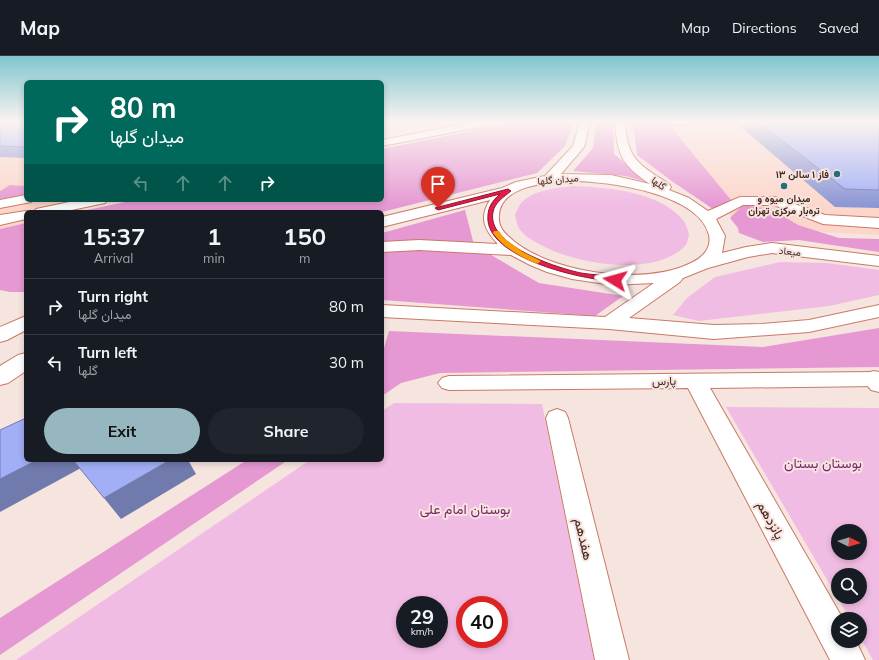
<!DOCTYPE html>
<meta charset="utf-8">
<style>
:root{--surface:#171b24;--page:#20242c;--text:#f1f3f6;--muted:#9ea1a6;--line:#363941;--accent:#97b7c0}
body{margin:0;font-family:Mulish,Vazirmatn,sans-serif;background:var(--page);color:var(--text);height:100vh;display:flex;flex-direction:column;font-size:15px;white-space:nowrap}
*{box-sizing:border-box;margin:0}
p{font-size:13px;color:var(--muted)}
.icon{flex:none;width:22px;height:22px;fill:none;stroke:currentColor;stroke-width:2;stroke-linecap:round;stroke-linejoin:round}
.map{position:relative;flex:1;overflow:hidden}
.drawer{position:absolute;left:24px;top:154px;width:360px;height:252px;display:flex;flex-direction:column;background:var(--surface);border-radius:6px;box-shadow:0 2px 6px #0003}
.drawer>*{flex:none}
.guide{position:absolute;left:24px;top:24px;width:360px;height:122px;border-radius:6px;box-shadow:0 2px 6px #0003;background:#00695c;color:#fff;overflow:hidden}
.needle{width:26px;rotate:95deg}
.tools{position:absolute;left:831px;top:468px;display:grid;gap:8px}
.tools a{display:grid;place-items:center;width:36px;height:36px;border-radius:50%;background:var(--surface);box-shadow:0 2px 6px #0003;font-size:20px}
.speed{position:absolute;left:396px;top:540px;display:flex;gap:8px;font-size:20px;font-weight:700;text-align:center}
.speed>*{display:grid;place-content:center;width:52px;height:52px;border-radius:50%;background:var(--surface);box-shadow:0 2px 6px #0003;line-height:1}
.speed small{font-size:10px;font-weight:400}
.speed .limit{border:6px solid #d22;background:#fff;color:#111}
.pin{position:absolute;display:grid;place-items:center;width:34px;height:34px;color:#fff;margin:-41px -17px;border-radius:50% 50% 50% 0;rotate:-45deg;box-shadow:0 0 4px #0007}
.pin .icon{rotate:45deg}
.me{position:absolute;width:44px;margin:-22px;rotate:278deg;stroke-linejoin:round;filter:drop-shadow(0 0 3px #0008)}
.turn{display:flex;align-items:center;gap:14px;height:84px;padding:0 20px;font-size:18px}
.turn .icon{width:52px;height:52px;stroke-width:2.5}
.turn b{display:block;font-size:28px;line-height:34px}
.lanes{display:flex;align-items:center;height:38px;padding:0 20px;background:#0003;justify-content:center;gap:20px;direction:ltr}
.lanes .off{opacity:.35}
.eta{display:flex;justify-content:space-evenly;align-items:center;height:68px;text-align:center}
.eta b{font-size:24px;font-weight:700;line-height:28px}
.button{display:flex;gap:8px;margin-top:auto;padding:8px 20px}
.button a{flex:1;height:46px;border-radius:24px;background:var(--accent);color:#111;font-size:16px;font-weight:700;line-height:46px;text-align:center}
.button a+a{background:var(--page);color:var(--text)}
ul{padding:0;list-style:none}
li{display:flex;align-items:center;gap:12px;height:56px;padding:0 20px;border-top:1px solid var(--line)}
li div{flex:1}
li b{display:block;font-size:15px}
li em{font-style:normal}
header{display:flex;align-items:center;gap:24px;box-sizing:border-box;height:56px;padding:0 20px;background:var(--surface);border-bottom:1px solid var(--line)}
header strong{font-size:19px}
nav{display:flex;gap:22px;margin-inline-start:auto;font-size:14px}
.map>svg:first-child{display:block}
</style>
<header>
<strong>Map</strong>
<nav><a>Map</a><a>Directions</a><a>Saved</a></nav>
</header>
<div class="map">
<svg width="879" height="604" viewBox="0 0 879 604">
<rect width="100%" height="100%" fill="#f6e4df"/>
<g fill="#fcd6cb">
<path d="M 0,66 L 26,66 L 26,144 L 75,144 L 58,156 L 26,156 L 26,178 L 0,197 Z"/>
<path d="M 635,66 L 879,66 L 879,179 L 822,176 L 731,160 L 648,101 Z"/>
</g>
<g fill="#f1bce3" fill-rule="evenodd">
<path d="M 575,130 C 611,132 658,135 683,164 C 686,168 688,174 689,179 C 688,183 687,189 683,192 C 651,221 575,208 541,189 C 533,185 522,179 518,170 C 516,166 516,162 515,158 C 517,155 519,150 521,147 C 534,133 558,132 575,130 Z"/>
<path d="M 780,206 L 827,207 L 879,214 L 879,239 L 829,250 L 699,265 L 673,259 L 687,242 L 715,221 Z"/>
<path d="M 394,347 L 542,348 L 594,604 L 16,604 L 310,404 L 382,404 L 382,355 ZM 405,549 L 439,549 L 439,583 L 405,583 ZM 465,549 L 499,549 L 499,583 L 465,583 Z"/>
<path d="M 726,351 L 879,352 L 879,604 L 873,604 L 860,581 L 860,563 L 850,563 ZM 838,475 L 860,475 L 860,497 L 838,497 ZM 838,519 L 860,519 L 860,541 L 838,541 Z"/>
</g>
<g fill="#e698d3">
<path d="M 515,66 L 574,66 L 565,90 L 537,117 L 382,156 L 77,156 L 135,144 L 382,144 L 382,93 Z"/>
<path d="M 596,66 L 613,66 L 614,98 L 647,126 L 625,120 L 573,115 L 593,92 Z"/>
<path d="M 633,66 L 689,66 L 691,71 L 670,70 L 731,144 L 713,153 L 673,126 L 637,99 Z"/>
<path d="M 10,129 L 26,130 L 26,139 L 0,143 L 0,135 Z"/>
<path d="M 743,149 L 772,153 L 798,169 L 839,182 L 879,183 L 879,196 L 799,184 L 763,186 L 739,177 L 738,172 L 730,162 Z"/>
<path d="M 465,154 L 474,189 L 539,227 L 623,240 L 595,260 L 382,244 L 382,177 Z"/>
<path d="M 26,167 L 26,236 L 10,236 L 0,234 L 0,173 Z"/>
<path d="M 879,272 L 879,311 L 440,317 L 401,327 L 382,340 L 382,299 L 389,275 L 763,291 Z"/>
<path d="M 247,404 L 288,404 L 0,599 L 0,562 Z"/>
</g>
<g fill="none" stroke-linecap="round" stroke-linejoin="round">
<defs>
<g id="minor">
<path d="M 879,316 L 879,330 L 710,332 L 843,563 L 838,563 L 838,585 L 856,585 L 865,604 L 830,604 L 688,332 L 449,334 L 442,332 L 438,327 L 442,322 L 449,320 Z"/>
<path d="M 557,353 L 565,356 L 568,362 L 629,604 L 595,604 L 546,362 L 549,356 Z"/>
</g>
<g id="tertiary">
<path d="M 475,66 L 495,66 L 490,69 L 382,90 L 382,84 Z"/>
<path d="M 580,66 L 590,66 L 584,91 L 561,118 L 611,119 L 650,128 C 621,108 618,100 615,66 L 625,66 C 626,74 626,83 629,90 C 634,108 654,118 669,128 L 671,131 L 669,134 L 689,142 L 708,155 L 740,141 L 776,141 L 825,159 L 879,162 L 879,172 L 823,168 L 774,149 L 743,149 L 716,163 L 725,180 L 722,197 L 746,191 L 772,187 L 879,200 L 879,210 L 772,197 L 748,201 L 708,212 L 683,222 L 680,226 L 629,262 L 714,269 L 762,268 L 809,264 L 879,249 L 879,261 L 809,276 L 714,283 L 609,273 L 382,261 L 382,249 L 605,261 L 654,227 L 612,229 L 572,223 L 547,216 L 530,209 L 511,199 L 419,194 L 382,196 L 382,186 L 419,184 L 498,188 C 484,174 479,161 490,144 L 382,171 L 382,161 L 502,132 L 516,126 L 545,120 L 573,90 ZM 572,125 C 607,125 699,137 709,179 C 712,192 702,202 691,207 C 645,231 545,217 508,180 C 501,174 498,167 499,159 C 501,129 549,126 572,125 Z"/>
<path d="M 26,139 L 26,144 L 32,144 L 31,146 L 0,152 L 0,144 Z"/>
<path d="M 79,144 L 107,144 L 105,147 L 62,156 L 34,156 L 36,153 Z"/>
<path d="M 26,155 L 31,156 L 26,156 L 26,163 L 0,169 L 0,159 Z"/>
<path d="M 26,260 L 26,274 L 7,284 L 0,286 L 0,271 Z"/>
<path d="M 26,297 L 26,315 L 8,327 L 0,329 L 0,310 L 18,299 Z"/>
<path d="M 874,315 L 879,316 L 879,336 L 871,334 L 862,323 L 866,317 Z"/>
</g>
</defs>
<use href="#minor" stroke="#c97a65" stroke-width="2"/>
<use href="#tertiary" stroke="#c97a65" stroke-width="2"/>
<use href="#minor" fill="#fff" fill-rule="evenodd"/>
<use href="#tertiary" fill="#fff" fill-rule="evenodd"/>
</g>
<g fill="#8b96d4">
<path d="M 0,66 L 26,66 L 26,102 L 0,101 Z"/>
<path d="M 744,66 L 879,66 L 879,152 L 835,151 L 742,72 Z"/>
</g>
<g fill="#717aad">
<path d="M 37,404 L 74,404 L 81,412 L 0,456 L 0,423 Z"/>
<path d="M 170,404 L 188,404 L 196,418 L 121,463 L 104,442 Z"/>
</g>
<g fill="#a2aff7" stroke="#717aad">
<path d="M 0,66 L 26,66 L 26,91 L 0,90 Z"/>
<path d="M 758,66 L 879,66 L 879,134 L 845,133 Z"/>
<path d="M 26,362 L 26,404 L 37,404 L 0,423 L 0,374 Z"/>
<path d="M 73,404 L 170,404 L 104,442 Z"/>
</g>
<linearGradient id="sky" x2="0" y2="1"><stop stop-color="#80c6cf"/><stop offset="0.44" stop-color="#fbf3f1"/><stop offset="1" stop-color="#fbf3f1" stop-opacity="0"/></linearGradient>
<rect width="879" height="150" fill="url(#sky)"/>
<path fill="#e11d48" stroke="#92132f" d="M 508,133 L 511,135 C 504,141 495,146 493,156 C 486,189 557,212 581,217 C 593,219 605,219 618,222 L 618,225 C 611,227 603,224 596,223 C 567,219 492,200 488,165 C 487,153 491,146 500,138 L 438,154 L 435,152 Z"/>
<path fill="#f59e0b" d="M 494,175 L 499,175 L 504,182 L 523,196 L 541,205 L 537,208 L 535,207 C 519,200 504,192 493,177 Z"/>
<g fill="#2a6e7e" stroke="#f6e4df" stroke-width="1.5">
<circle cx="837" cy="118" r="4"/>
<circle cx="784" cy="130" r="4"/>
</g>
<g text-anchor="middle" stroke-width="4" stroke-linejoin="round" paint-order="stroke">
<g font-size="10" font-weight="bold" fill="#47271e" stroke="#f6e4df" text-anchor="end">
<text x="829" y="122">فاز ۱ سالن ۱۳</text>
<text x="784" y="146" text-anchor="middle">میدان میوه و<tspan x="784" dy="12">تره‌بار مرکزی تهران</tspan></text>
</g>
<g font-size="10" fill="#47271e" stroke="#f6e4df">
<text transform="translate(558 123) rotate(-5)" y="4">میدان گلها</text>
<text transform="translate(659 127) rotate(36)" y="4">گلها</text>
<text transform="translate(790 195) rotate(6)" y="4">میعاد</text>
</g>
<g font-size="12" fill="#47271e" stroke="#f6e4df">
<text transform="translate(664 325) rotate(-1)" y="4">پارس</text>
</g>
<g font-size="14" fill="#7f256f" stroke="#f6e4df">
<text x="823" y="412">بوستان بستان</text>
<text x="465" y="458">بوستان امام علی</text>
</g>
<g font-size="14" fill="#47271e" stroke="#f6e4df">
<text transform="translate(771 464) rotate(61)" y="5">پانزدهم</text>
<text transform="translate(584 483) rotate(77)" y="5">هفدهم</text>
</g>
</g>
</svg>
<div class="tools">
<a><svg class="needle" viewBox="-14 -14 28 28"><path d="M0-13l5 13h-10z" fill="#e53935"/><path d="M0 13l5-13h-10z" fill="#9ea1a6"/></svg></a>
<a><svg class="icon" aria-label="search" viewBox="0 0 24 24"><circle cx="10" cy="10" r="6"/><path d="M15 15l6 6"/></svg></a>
<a><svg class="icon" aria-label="layers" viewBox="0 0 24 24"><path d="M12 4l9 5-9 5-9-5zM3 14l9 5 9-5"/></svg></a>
</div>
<div class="speed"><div>29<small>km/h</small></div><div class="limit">40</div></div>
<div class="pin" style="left:438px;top:152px;background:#d93025"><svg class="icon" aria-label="arrive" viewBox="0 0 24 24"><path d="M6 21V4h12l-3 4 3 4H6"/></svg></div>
<svg class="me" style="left:615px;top:224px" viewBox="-20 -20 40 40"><path d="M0-17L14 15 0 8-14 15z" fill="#e11d48" stroke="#fff" stroke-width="4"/></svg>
<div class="guide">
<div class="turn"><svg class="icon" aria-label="right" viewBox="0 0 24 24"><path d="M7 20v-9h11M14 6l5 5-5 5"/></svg><div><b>80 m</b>میدان گلها</div></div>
<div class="lanes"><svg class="icon off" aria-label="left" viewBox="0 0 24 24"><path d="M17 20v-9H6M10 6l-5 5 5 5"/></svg><svg class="icon off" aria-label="ahead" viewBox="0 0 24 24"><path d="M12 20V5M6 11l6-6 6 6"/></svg><svg class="icon off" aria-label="ahead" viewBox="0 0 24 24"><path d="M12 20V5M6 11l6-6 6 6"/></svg><svg class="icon" aria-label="right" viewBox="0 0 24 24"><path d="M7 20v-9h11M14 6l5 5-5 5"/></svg></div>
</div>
<section class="drawer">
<div class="eta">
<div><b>15:37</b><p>Arrival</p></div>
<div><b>1</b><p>min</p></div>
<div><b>150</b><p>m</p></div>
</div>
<ul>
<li><svg class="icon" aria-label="right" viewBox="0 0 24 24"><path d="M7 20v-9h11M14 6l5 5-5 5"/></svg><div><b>Turn right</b><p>میدان گلها</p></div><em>80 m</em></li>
<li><svg class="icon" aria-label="left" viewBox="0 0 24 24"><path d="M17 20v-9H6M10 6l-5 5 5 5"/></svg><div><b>Turn left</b><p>گلها</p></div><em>30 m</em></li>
</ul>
<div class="button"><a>Exit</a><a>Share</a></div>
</section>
</div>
